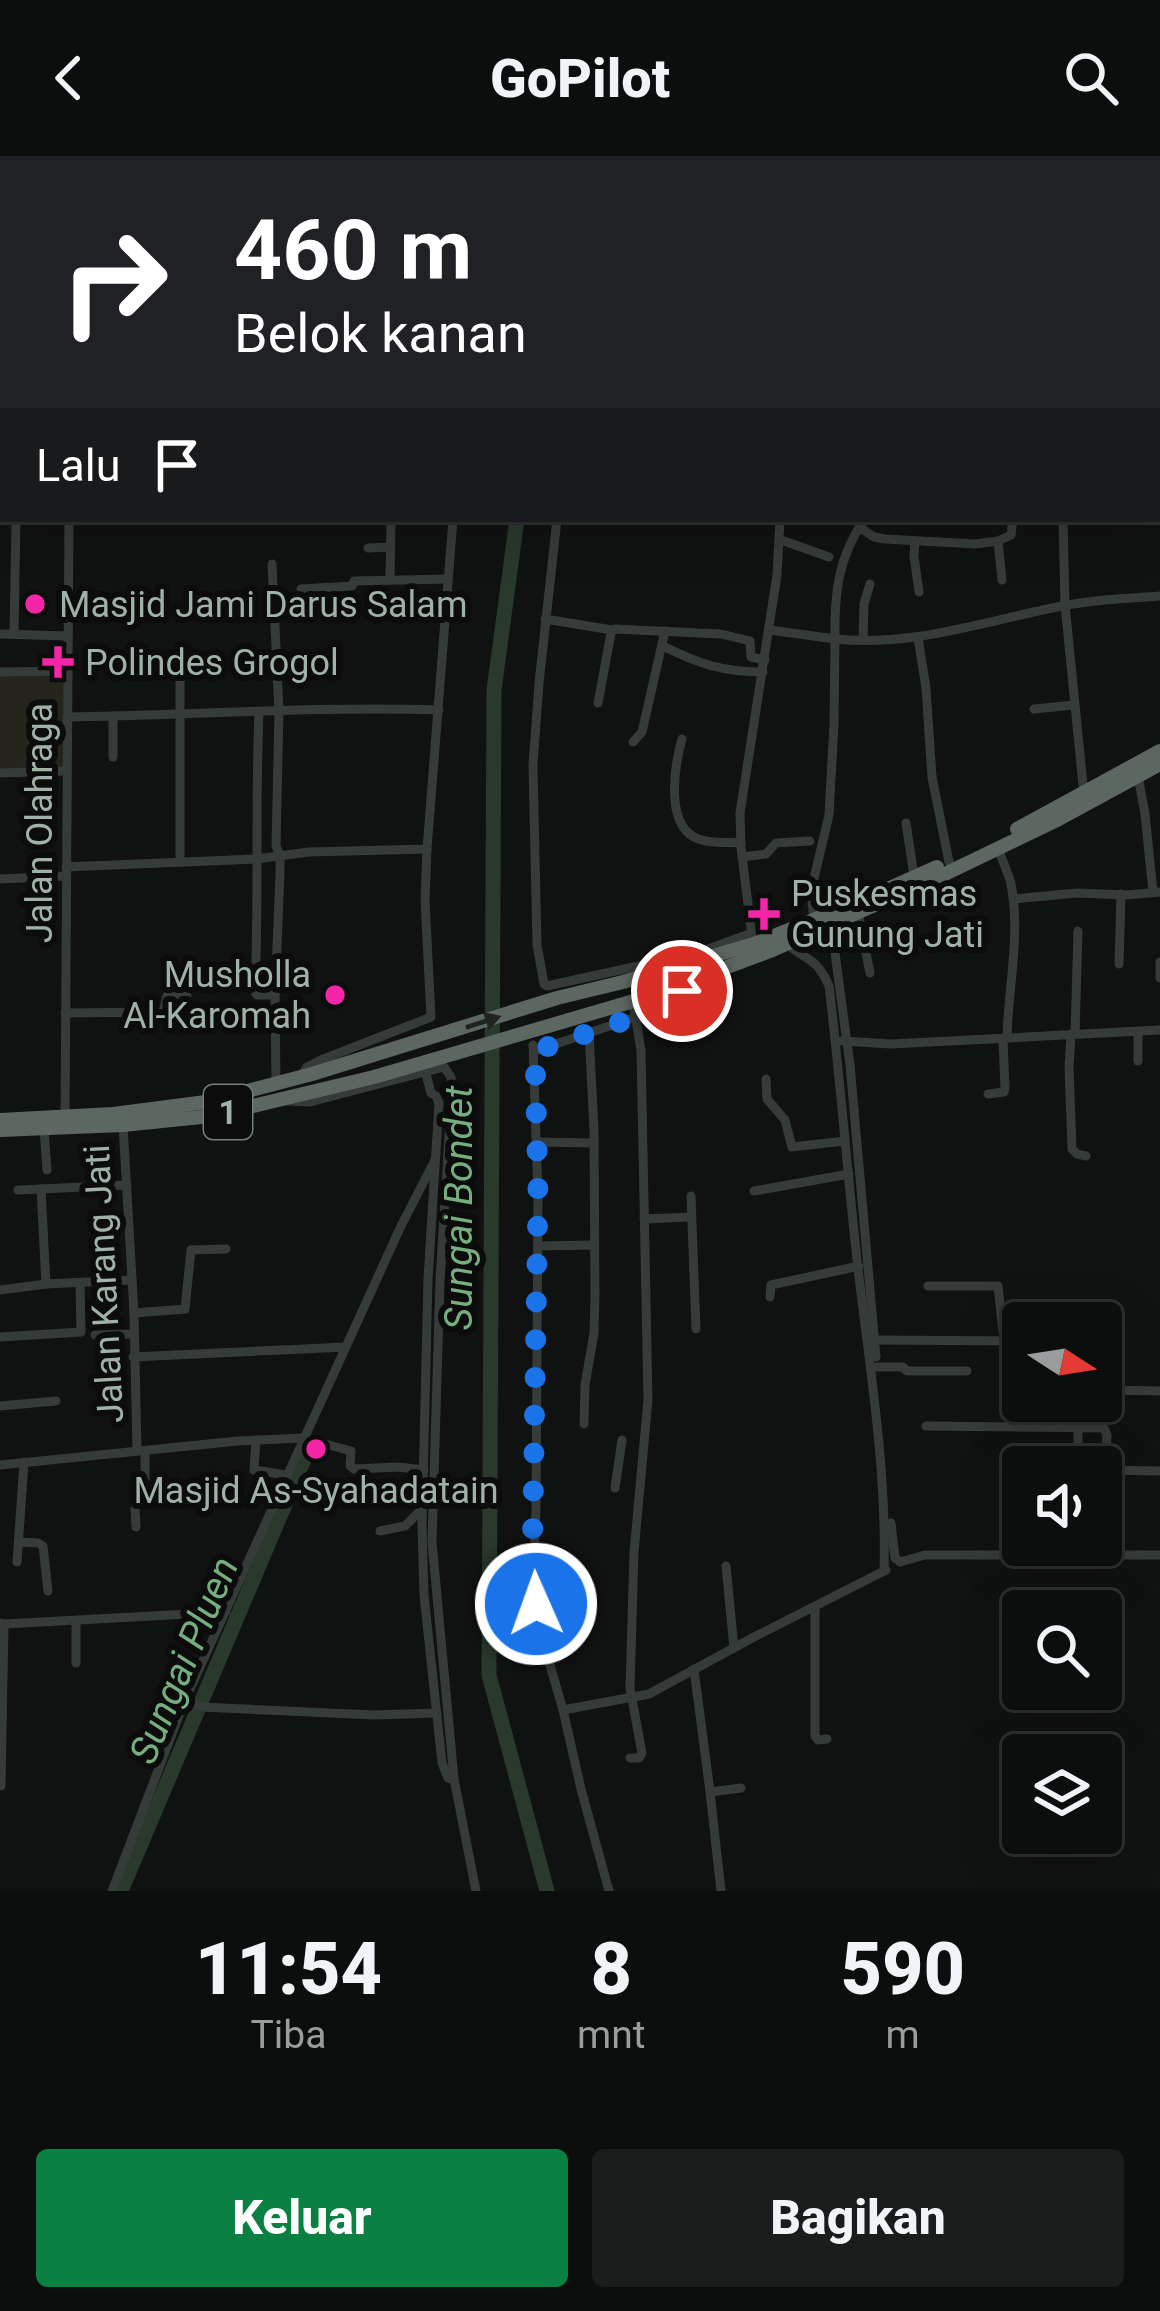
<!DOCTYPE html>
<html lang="id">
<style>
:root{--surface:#0c0d0d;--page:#1a1b1b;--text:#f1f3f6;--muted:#9a9c9d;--line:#2c2d2e;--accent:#0b8043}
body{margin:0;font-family:Roboto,sans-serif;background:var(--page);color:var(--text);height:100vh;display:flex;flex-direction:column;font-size:45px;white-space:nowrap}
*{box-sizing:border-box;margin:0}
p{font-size:39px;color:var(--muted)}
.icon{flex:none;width:66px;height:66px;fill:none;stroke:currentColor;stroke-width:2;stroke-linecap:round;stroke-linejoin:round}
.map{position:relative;height:1735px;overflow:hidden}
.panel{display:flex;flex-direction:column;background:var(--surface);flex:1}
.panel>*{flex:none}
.guide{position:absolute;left:0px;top:0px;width:1161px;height:366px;box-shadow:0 12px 48px #0002,0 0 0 3px var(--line);background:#202124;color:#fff;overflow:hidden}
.needle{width:78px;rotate:102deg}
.tools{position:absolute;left:1002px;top:1146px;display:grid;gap:24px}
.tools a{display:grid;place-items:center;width:120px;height:120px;border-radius:12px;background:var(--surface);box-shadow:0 12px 48px #0002,0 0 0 3px var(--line);font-size:60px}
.pin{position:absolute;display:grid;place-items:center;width:102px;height:102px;color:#fff;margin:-51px;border:6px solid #fff;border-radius:50%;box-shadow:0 3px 12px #0007}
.me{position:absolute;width:132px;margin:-66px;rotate:358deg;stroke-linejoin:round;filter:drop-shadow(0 0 9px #0008)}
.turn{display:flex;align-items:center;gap:42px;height:252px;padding:0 36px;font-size:54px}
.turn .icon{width:156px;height:156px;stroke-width:2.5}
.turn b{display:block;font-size:84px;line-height:102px}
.then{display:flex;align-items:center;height:114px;padding:0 36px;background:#0003;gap:24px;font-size:45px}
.eta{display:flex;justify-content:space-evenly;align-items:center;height:204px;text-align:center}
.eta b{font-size:72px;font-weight:800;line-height:84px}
.primary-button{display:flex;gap:24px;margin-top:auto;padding:24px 36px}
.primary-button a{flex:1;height:138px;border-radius:12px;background:var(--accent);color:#fff;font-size:48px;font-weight:800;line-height:138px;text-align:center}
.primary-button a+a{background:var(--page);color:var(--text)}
header{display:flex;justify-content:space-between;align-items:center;height:156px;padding:0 36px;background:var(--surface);font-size:54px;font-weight:800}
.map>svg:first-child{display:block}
</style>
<header><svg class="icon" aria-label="back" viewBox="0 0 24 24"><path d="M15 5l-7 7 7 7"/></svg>GoPilot<svg class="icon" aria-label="search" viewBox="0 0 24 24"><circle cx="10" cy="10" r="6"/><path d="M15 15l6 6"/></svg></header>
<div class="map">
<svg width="1160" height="1735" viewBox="0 0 1160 1735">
<rect width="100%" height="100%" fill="#101111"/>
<path fill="#25251e" d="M 64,518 L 65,613 L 0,614 L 0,519 Z"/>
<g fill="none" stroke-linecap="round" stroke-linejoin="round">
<g stroke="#29392c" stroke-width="15">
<path d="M 566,3 L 567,0"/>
<path d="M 517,363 L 494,534 L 489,1519 L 547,1735"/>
<path d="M 121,1735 L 306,1299"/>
</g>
<g stroke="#353b38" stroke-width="9">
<path d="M 487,0 L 487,3"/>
<path d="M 620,0 L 621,3"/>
<path d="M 837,0 L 837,3"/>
<path d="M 1037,0 L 1038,3"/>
<path d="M 721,3 L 722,0"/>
<path d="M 1158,59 L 1160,59"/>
<path d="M 1158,153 L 1160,153"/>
<path d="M 1158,234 L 1160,234"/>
<path d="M 1158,330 L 1160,330"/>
<path d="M 0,352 L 3,352"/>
<path d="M 557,363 L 539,527 L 533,609 L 537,789 L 544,828 L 547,830 L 697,797 L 752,777"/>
<path d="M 1063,363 L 1065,449 L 1084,639"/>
<path d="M 859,371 L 874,381 L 885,383 L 975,388 L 998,385 L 1002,424"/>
<path d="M 781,384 L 829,401"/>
<path d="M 915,385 L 914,400 L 919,436"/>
<path d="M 998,385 L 1011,379 L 1013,363"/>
<path d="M 368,392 L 391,391"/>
<path d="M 272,408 L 279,555 L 276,690 L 280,699 L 280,718 L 275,839 L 276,928"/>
<path d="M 390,423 L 391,363"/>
<path d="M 301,433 L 352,430 L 354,425 L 447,423"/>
<path d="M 545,463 L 612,474"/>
<path d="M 770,474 L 835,483 C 834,439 838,400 865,363"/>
<path d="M 0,478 L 67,480"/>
<path d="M 14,478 L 16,363"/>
<path d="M 918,482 L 926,532 L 932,621 L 949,706"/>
<path d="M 863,484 L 864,448 L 870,428"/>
<path d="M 663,490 C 699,508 723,516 763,516"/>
<path d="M 0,516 L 67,515"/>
<path d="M 598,547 L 611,477 L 614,473 L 721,478 L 750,485 L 751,501 L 765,504"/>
<path d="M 1034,553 L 1074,549"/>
<path d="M 259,556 C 255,649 259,743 255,836 L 257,839 L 275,839"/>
<path d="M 67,561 C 191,559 315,550 439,554"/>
<path d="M 682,583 C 675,608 665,665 694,681 C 707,688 726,686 741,687"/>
<path d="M 633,586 L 642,576 L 665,475"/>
<path d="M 113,601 L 113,560"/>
<path d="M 0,617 L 67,615"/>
<path d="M 1138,620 L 1145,658 L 1153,736"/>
<path d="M 906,667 L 915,726"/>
<path d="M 998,692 C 1002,704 1008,716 1011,728 C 1021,778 1008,832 1007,882"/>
<path d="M 742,701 L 766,698 L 776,687 L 810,685"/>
<path d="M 180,706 L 180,498"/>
<path d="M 66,711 L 256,703 L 309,696 L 427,693"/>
<path d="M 0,723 L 66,720"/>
<path d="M 1013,743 L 1077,737 L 1126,739 L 1160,736"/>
<path d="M 856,747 L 870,817"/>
<path d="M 814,764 L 811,735 L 829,659 L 834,568 L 835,483 C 912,491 982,466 1057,451 C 1090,444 1126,442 1160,440"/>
<path d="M 831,767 L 850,909 L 876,1201"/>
<path d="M 752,780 L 741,692 L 740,657 L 777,419 L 780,363"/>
<path d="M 784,784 C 803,806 815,797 829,830 C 840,921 847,1013 857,1104 C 869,1208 887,1311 884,1415"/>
<path d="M 1160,806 L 1160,822"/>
<path d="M 1119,808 L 1121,738"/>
<path d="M 65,857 L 163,856 L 167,840 L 187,840"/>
<path d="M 1138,876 L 1138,905"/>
<path d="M 1071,878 L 1069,911 L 1072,993 L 1077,998 L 1086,1000"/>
<path d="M 1075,878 L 1078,775"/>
<path d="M 842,885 L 891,888 L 1160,874"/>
<path d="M 533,889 L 538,1039 L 536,1354 L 533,1418 L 539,1471 L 563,1554 L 581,1633 L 609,1735"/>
<path d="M 535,895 L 669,850 L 681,838 L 681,829"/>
<path d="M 426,918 L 431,937 L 436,940 L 439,947 L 428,1123 L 422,1370 L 424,1439 L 442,1607 L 448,1622 L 454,1623"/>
<path d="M 302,919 L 307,911 L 321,904 L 431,861 L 425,744 L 427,693 L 453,363"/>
<path d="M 766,923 L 767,943 L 785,964 L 792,991 L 845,985"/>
<path d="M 988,938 L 1004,936 L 1005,932 L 1003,883"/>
<path d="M 288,945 L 310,946 L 444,911 L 451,921 L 452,932 L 440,1125 L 432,1386 L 454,1623 L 476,1735"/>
<path d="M 65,964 L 69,363"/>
<path d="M 123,969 L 134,1157 L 137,1295"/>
<path d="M 44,973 L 47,1014"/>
<path d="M 537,986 L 594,987"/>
<path d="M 41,1033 L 46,1128"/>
<path d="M 18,1034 L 127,1029"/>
<path d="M 754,1035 L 849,1018"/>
<path d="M 691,1040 L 696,1173"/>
<path d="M 644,1063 L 691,1061"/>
<path d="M 538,1090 L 595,1089"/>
<path d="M 928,1130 L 998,1130 L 1004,1184"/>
<path d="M 0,1134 L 46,1128 L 132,1124"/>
<path d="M 770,1141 L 771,1129 L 859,1110"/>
<path d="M 134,1157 L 185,1153 L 191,1094 L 226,1093"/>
<path d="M 95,1179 L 134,1178"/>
<path d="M 0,1181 L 81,1176 L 80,1128"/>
<path d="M 875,1184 L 1023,1185"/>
<path d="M 133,1201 L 346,1191"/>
<path d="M 877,1211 L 903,1211 L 907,1215 L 967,1215"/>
<path d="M 1103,1217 L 1101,1232 L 1104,1234 L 1160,1235"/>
<path d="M 1078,1245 L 1078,1311"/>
<path d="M 0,1250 L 56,1245"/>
<path d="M 584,1268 L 585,1229 L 594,1177 L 595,1139 L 594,974 L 589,876"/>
<path d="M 926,1270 L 1104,1272 L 1107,1279 L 1105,1314"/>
<path d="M 256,1284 L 254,1314 L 286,1319"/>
<path d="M 0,1309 L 238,1285 L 303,1282 L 351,1295 L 350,1310 L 354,1313 L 398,1311 L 424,1314"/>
<path d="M 1101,1314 L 1160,1315"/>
<path d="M 615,1332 L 622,1284"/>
<path d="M 891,1367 L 895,1402 L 901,1406"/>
<path d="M 136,1371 L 135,1353 L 145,1323 L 145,1295"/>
<path d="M 380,1375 L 405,1370 L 421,1354"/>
<path d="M 19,1386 L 38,1387 L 43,1390 L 48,1435"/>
<path d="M 17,1406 L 24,1306"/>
<path d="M 900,1406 L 925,1399 L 1160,1399"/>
<path d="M 726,1410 L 734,1492"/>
<path d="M 815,1452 L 815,1580 L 818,1584 L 827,1583"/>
<path d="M 0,1467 L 4,1468 L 1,1630"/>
<path d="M 4,1468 L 226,1456"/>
<path d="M 76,1507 L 76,1465"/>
<path d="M 694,1513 L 710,1636 L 741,1632"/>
<path d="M 185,1544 L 201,1551 L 374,1559 L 437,1557"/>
<path d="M 563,1554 L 649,1538 L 754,1481 L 886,1414"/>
<path d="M 630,1602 L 639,1602 L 642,1597 L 630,1532 L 634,1396 L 648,1244 L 641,894 L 633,846"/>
<path d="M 710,1636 L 721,1735"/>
<path d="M 112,1735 L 185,1544 L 401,1070 L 435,1004"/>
</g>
<g stroke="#5d6761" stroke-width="14">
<path d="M 1017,673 L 1160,595"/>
<path d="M 881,736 L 937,711"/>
<path d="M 0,964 L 113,958 L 206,946 L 312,918 L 557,842 L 623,826 L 754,788 L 833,756"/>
<path d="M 0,974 L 123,969 L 211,960 L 374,921 L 644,842 L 770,795 L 947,717 L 1055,665 L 1160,608"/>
</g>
</g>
<defs><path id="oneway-solid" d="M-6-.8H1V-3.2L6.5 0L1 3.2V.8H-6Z" transform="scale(3)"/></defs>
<use fill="#202320" href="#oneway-solid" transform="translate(483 866) rotate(-18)"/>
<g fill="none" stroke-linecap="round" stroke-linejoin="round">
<path stroke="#1a73e8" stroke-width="21" stroke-dasharray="0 37.8" d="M 536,1448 L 532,1418 L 538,1039 L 535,895 L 668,850 L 679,841 L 682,835"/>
</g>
<g fill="#f226a6" stroke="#0b0c0b" stroke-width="4.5">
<circle cx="35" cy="448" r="12"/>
<path d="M52 488h12v12h12v12h-12v12h-12v-12h-12v-12h12z"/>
<path d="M758 740h12v12h12v12h-12v12h-12v-12h-12v-12h12z"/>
<circle cx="335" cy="839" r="12"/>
<circle cx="316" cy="1293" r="12"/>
</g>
<g text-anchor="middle" stroke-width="12" stroke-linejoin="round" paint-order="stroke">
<rect fill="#0b0c0b" stroke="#738078" stroke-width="3" x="204" y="929" width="48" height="54" rx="9"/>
<g font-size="33" font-weight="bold" fill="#a0b2a7">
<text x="228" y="968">1</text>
</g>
<g font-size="36" fill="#a0b2a7" stroke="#0b0c0b" text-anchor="start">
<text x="59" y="461">Masjid Jami Darus Salam</text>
<text x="85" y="519">Polindes Grogol</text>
<text x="791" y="750">Puskesmas<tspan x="791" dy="41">Gunung Jati</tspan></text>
<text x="311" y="831" text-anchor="end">Musholla<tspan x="311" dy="41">Al-Karomah</tspan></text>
<text x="316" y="1347" text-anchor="middle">Masjid As-Syahadatain</text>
</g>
<g font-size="36" fill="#a0b2a7" stroke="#0b0c0b">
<text transform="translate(39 667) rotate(-90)" y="13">Jalan Olahraga</text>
<text transform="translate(103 1128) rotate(-93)" y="13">Jalan Karang Jati</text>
</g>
<g font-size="39" font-style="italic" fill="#76ae80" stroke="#0b0c0b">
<text transform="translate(458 1052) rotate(-90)" y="14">Sungai Bondet</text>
<text transform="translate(183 1504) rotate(-67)" y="14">Sungai Pluen</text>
</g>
</g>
</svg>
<div class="tools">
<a><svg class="needle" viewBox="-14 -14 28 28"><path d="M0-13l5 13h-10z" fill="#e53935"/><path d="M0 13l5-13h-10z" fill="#9a9c9d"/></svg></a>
<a><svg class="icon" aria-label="sound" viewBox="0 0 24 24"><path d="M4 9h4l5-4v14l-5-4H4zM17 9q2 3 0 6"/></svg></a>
<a><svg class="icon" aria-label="search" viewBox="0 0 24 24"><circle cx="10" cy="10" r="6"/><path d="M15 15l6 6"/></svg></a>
<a><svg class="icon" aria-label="layers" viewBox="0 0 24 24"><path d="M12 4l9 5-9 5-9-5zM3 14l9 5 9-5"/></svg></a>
</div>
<div class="pin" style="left:682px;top:835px;background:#d93025"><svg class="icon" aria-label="arrive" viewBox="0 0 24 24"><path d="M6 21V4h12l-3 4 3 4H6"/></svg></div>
<svg class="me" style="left:536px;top:1448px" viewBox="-20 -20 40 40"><circle r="17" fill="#1a73e8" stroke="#fff" stroke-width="3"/><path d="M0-11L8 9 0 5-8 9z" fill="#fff"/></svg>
<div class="guide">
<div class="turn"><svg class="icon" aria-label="right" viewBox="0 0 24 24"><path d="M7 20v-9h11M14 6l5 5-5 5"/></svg><div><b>460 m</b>Belok kanan</div></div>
<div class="then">Lalu<svg class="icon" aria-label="arrive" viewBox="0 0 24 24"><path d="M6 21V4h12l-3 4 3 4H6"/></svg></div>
</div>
</div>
<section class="panel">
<div class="eta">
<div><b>11:54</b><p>Tiba</p></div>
<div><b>8</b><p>mnt</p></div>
<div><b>590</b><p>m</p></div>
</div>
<div class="primary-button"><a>Keluar</a><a>Bagikan</a></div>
</section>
